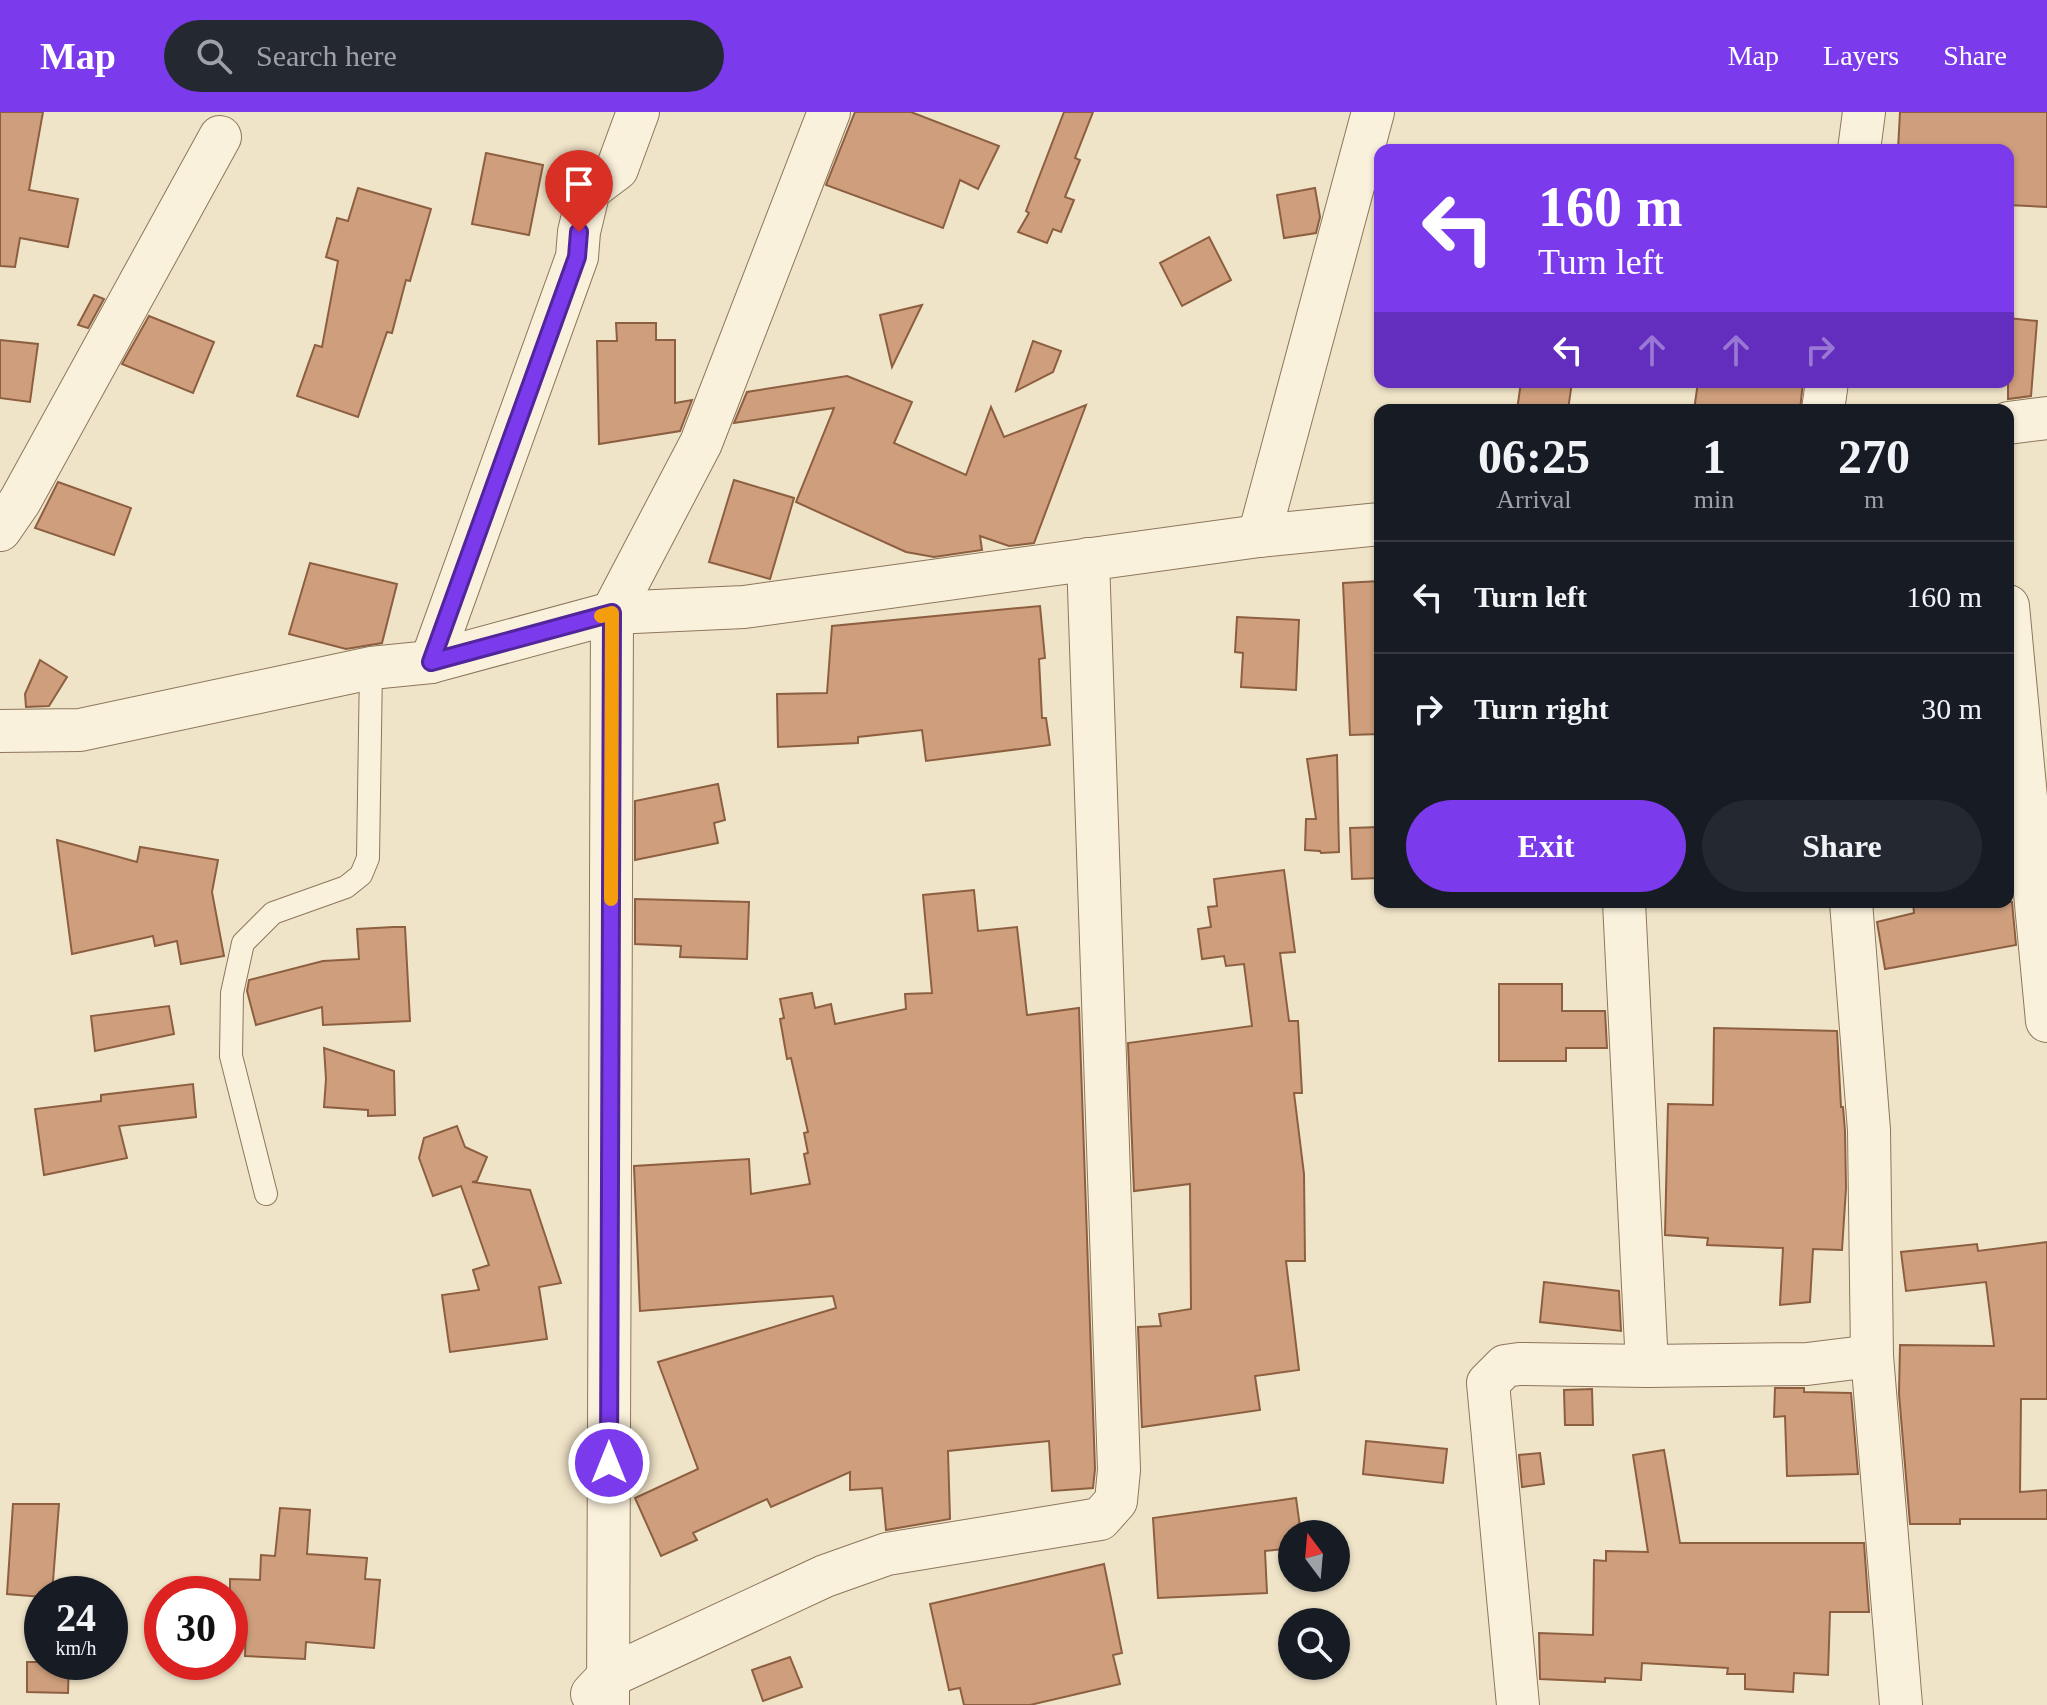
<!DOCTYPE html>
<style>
:root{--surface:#171b24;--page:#242831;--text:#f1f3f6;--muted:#9ea1a6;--line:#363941;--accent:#7c3aed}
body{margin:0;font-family:"Times New Roman",serif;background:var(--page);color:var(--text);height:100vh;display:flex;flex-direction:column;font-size:30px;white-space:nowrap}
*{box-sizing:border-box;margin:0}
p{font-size:26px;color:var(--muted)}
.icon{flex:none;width:44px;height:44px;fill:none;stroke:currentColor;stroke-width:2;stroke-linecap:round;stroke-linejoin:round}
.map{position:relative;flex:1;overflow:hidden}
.sheet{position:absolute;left:1374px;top:292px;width:640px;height:504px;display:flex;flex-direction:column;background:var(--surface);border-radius:16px;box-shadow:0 2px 6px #0004}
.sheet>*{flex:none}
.guide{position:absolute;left:1374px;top:32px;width:640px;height:244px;border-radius:16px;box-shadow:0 2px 6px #0004;background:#7c3aed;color:#fff;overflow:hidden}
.needle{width:52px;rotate:344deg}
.controls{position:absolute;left:1278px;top:1408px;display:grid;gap:16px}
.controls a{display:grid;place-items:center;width:72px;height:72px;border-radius:50%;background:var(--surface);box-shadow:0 2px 6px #0004;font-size:40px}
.speed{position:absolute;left:24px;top:1464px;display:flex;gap:16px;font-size:40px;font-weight:700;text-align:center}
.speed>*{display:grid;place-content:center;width:104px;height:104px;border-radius:50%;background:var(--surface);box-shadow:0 2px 6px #0004;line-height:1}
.speed small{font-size:20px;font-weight:400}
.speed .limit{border:12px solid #d22;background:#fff;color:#111}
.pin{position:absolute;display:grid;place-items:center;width:68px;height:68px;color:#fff;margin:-82px -34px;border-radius:50% 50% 50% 0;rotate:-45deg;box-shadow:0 0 8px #0007}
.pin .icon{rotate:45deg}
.me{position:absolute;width:88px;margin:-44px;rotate:0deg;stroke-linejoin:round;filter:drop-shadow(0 0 6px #0008)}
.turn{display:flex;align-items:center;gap:28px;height:168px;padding:0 32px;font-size:36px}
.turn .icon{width:104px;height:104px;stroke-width:2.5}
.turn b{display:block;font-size:56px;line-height:68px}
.lanes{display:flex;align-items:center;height:76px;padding:0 32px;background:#0003;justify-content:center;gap:40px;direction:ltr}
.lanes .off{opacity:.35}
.eta{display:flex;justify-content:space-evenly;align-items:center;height:136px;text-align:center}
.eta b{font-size:48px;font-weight:700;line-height:56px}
.cta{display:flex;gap:16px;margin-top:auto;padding:16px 32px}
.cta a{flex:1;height:92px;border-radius:48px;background:var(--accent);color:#fff;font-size:32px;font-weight:700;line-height:92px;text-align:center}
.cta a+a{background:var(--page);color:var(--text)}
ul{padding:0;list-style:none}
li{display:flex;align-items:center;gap:24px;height:112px;padding:0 32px;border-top:2px solid var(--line)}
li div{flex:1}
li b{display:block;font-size:30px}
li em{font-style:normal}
header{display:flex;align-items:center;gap:48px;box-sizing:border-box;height:112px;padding:0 40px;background:var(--accent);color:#fff}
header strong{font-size:38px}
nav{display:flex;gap:44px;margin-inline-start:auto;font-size:28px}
.search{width:560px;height:72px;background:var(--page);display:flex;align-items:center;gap:20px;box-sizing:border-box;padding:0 28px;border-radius:44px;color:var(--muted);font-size:30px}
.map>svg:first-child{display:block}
</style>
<header>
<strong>Map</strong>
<div class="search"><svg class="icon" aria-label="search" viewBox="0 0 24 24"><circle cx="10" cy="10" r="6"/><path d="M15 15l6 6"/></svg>Search here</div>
<nav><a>Map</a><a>Layers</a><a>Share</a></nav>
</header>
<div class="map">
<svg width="2047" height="1593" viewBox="0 0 2047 1593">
<rect width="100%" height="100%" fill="#f0e4c8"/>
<g fill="#cf9f7d" stroke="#8d5f41" stroke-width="2">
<path d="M 0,0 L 43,0 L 29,78 L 78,87 L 68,135 L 20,126 L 15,155 L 0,154 Z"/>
<path d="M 855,0 L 911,0 L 999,34 L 978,77 L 960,68 L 943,116 L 826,73 Z"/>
<path d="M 1064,0 L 1093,0 L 1075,46 L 1080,48 L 1065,85 L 1074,88 L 1061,120 L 1053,117 L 1047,131 L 1018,120 L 1029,101 L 1026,99 Z"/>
<path d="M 1900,0 L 2047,0 L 2047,95 L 2008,93 L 2008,38 L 1898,38 Z"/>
<path d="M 486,41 L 543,53 L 529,123 L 472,112 Z"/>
<path d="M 358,76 L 431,97 L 410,169 L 406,168 L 392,221 L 387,220 L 358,305 L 297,284 L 315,233 L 322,235 L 338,149 L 326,145 L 337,106 L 348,109 Z"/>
<path d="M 1315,76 L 1320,105 L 1316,121 L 1284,126 L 1277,83 Z"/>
<path d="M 1209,125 L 1231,168 L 1182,194 L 1160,151 Z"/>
<path d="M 94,183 L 104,187 L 88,216 L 78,213 Z"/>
<path d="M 922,193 L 892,255 L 880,203 Z"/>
<path d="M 149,204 L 214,230 L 193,281 L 122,252 Z"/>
<path d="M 2008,206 L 2037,209 L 2031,284 L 2008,287 Z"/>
<path d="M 616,211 L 656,211 L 656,228 L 675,228 L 675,291 L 692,288 L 680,319 L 599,332 L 597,229 L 617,229 Z"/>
<path d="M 0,228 L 38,232 L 30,290 L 0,286 Z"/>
<path d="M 1033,229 L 1061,239 L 1053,260 L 1016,279 Z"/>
<path d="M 847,264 L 912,290 L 894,331 L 966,363 L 991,295 L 1004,325 L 1086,293 L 1034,431 L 1009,434 L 980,424 L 982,438 L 934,445 L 906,440 L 796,390 L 834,296 L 734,311 L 747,280 Z"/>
<path d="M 1521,270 L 1572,270 L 1568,298 L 1517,298 Z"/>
<path d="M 1698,270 L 1803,270 L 1800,298 L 1694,298 Z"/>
<path d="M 734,368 L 794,386 L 770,467 L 709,450 Z"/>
<path d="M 58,370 L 131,396 L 114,443 L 35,416 Z"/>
<path d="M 310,451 L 397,472 L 382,531 L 346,537 L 289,522 Z"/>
<path d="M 1380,469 L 1380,622 L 1350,623 L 1343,471 Z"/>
<path d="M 1040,494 L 1045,546 L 1039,547 L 1042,606 L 1046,606 L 1050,633 L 926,649 L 922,618 L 858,625 L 858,631 L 778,635 L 777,582 L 827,581 L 832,514 Z"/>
<path d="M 1237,505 L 1299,508 L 1296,578 L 1241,575 L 1243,541 L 1235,540 Z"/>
<path d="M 40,548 L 67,565 L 49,594 L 26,595 L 25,582 Z"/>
<path d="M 1337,643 L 1339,740 L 1321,741 L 1320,739 L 1305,738 L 1306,707 L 1316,707 L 1307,647 Z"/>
<path d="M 718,672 L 725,708 L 714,711 L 718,731 L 635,748 L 635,689 Z"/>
<path d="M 1380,715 L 1380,766 L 1352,767 L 1350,716 Z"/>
<path d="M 57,728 L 137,750 L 140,735 L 218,748 L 212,780 L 224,844 L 181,852 L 177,829 L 155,834 L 153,824 L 72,842 Z"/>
<path d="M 1284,758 L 1295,840 L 1280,841 L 1289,909 L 1298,909 L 1302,981 L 1294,981 L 1304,1062 L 1305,1149 L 1286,1149 L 1299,1258 L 1255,1264 L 1260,1298 L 1142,1315 L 1138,1215 L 1161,1214 L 1159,1202 L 1191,1197 L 1190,1072 L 1134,1079 L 1128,931 L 1252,914 L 1244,852 L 1226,854 L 1224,844 L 1202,847 L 1198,817 L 1211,815 L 1208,795 L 1217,794 L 1214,767 Z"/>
<path d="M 974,778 L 978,819 L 1017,815 L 1027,903 L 1079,896 L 1095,1357 L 1093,1376 L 1052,1379 L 1049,1329 L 948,1339 L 950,1407 L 886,1418 L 882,1376 L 850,1378 L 850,1360 L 771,1395 L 767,1387 L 693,1421 L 697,1428 L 661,1444 L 635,1386 L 698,1357 L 658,1250 L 836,1196 L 833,1184 L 640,1199 L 634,1054 L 749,1047 L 751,1082 L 810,1072 L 804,1042 L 808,1041 L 804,1021 L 808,1020 L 791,946 L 787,947 L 780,907 L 784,906 L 780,887 L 812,881 L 815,896 L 831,892 L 835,912 L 906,897 L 905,882 L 932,881 L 923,783 Z"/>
<path d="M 635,787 L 749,790 L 747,847 L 680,845 L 681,834 L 635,832 Z"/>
<path d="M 1913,790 L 2012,790 L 2016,833 L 1885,857 L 1877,810 L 1914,801 Z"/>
<path d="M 394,815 L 405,815 L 410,909 L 323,913 L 322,895 L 256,913 L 247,879 L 249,868 L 323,849 L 359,847 L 357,817 Z"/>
<path d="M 1499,872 L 1562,872 L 1562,899 L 1605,899 L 1607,936 L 1566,936 L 1566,949 L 1499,949 Z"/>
<path d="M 169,894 L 174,922 L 95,939 L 91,904 Z"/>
<path d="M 1714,916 L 1837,919 L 1841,995 L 1843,995 L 1845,1019 L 1846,1076 L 1842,1138 L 1813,1137 L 1810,1190 L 1780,1193 L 1783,1136 L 1707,1133 L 1708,1126 L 1665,1123 L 1668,992 L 1713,993 Z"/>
<path d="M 324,936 L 394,959 L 395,1003 L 368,1004 L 368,998 L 324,995 L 326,967 Z"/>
<path d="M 193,972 L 196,1005 L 119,1014 L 127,1046 L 44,1063 L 35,997 L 101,989 L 101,983 Z"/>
<path d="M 457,1014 L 465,1035 L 487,1045 L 477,1069 L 472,1070 L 530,1078 L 561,1171 L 539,1175 L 547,1227 L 450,1240 L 442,1183 L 479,1178 L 473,1158 L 489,1153 L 461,1074 L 433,1084 L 419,1046 L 424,1026 Z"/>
<path d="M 2047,1130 L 2047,1287 L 2021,1287 L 2020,1380 L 2047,1378 L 2047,1407 L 1960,1407 L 1960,1412 L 1910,1412 L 1899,1282 L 1900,1233 L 1994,1234 L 1986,1170 L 1906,1179 L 1901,1140 L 1977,1132 L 1978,1139 Z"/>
<path d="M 1544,1170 L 1619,1179 L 1621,1219 L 1540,1210 Z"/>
<path d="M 1775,1276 L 1804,1276 L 1804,1280 L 1851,1281 L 1858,1362 L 1787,1364 L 1785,1304 L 1774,1305 Z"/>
<path d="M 1592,1277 L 1593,1313 L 1565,1313 L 1564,1278 Z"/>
<path d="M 1366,1329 L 1447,1337 L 1443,1371 L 1363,1362 Z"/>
<path d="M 1664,1338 L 1680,1431 L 1864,1431 L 1869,1500 L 1830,1500 L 1828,1563 L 1794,1561 L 1793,1580 L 1745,1577 L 1745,1562 L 1727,1562 L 1728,1556 L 1642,1551 L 1641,1568 L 1605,1566 L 1605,1570 L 1540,1567 L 1539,1521 L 1593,1523 L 1594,1448 L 1606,1449 L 1606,1439 L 1648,1440 L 1633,1343 Z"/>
<path d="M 1540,1341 L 1544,1372 L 1522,1375 L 1519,1343 Z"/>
<path d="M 1296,1386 L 1301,1422 L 1292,1422 L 1292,1436 L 1265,1439 L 1267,1481 L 1158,1486 L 1153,1406 Z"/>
<path d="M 13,1392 L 59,1392 L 52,1482 L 42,1482 L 42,1485 L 7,1482 Z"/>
<path d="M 280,1396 L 310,1398 L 307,1442 L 367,1446 L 365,1467 L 380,1468 L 374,1536 L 306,1530 L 305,1547 L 245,1544 L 246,1510 L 230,1509 L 230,1467 L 260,1468 L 261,1443 L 275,1444 Z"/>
<path d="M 1104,1452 L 1122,1541 L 1113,1543 L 1120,1572 L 1030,1593 L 964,1593 L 960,1576 L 949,1578 L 930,1492 Z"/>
<path d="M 790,1545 L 802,1575 L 763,1589 L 752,1558 Z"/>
<path d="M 27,1550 L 69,1550 L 68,1581 L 27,1580 Z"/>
</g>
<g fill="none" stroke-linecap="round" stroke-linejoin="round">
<defs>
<path id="service" d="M 266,1082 L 231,944 L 232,881 L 243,831 L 273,801 L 346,775 L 361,763 L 368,746 L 371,556"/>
<g id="minor">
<path d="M 1859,38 L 1864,0"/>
<path d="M 1823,298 L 1827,270"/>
<path d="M 2008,311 L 2047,306"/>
<path d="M 0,418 L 20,389 L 220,25"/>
<path d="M 1259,424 L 1373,0"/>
<path d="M 2008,494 L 2047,909"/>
<path d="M 431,550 L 577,145 L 579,120 L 589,78 L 617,57 L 638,0"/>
<path d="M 0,619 L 80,618 L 371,556 L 431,550 L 612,501 L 744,495 L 1259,424 L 1380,412"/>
<path d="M 1624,790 L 1647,1254 L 1807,1252 L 1872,1244"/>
<path d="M 1851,790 L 1869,1018 L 1872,1244 L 1901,1593"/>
<path d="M 592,1582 L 608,1565 L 825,1464 L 887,1442 L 1100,1407 L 1116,1389 L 1119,1358 L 1088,447"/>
<path d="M 608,1593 L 612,501 L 701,331 L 829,0"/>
<path d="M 1518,1593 L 1488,1271 L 1505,1254 L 1519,1252 L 1647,1254"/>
</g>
</defs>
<use href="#service" stroke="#8d765c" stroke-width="24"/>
<use href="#minor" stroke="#8d765c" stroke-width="44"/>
<use href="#service" stroke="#faf1dc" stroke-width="22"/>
<use href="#minor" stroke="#faf1dc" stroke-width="42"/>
</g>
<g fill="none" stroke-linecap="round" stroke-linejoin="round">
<defs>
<path id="route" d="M 579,120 L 577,145 L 431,550 L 612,501 L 609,1351"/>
</defs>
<use href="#route" stroke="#51269a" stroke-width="20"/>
<use href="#route" stroke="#7c3aed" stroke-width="14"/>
<path stroke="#f59e0b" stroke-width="14" d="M 601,504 L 612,501 L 611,787"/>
</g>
</svg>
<div class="controls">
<a><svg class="needle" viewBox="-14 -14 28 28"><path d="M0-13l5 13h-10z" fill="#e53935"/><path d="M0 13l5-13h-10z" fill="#9ea1a6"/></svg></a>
<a><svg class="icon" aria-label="search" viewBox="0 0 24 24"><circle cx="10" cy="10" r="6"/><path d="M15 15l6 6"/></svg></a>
</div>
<div class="speed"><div>24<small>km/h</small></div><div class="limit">30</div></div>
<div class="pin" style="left:579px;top:120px;background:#d93025"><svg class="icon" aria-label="arrive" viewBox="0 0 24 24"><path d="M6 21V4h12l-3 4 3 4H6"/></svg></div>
<svg class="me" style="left:609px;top:1351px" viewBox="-20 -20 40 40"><circle r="17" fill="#7c3aed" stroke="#fff" stroke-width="3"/><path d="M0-11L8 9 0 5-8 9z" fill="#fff"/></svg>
<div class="guide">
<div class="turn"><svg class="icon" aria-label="left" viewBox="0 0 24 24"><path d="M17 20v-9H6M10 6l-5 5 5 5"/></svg><div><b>160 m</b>Turn left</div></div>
<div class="lanes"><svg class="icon" aria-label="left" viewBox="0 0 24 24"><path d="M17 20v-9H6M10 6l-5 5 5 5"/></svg><svg class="icon off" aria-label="ahead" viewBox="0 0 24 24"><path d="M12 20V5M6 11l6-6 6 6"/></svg><svg class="icon off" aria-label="ahead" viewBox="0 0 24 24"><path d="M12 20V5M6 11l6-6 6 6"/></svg><svg class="icon off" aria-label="right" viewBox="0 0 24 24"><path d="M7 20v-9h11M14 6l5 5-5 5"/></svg></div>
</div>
<section class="sheet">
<div class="eta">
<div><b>06:25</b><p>Arrival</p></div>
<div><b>1</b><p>min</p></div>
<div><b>270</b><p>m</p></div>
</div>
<ul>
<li><svg class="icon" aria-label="left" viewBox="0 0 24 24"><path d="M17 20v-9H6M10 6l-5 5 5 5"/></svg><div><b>Turn left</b></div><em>160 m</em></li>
<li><svg class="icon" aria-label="right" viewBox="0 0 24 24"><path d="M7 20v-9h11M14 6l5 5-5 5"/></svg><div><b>Turn right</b></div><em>30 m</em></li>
</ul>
<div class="cta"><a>Exit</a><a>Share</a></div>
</section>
</div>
